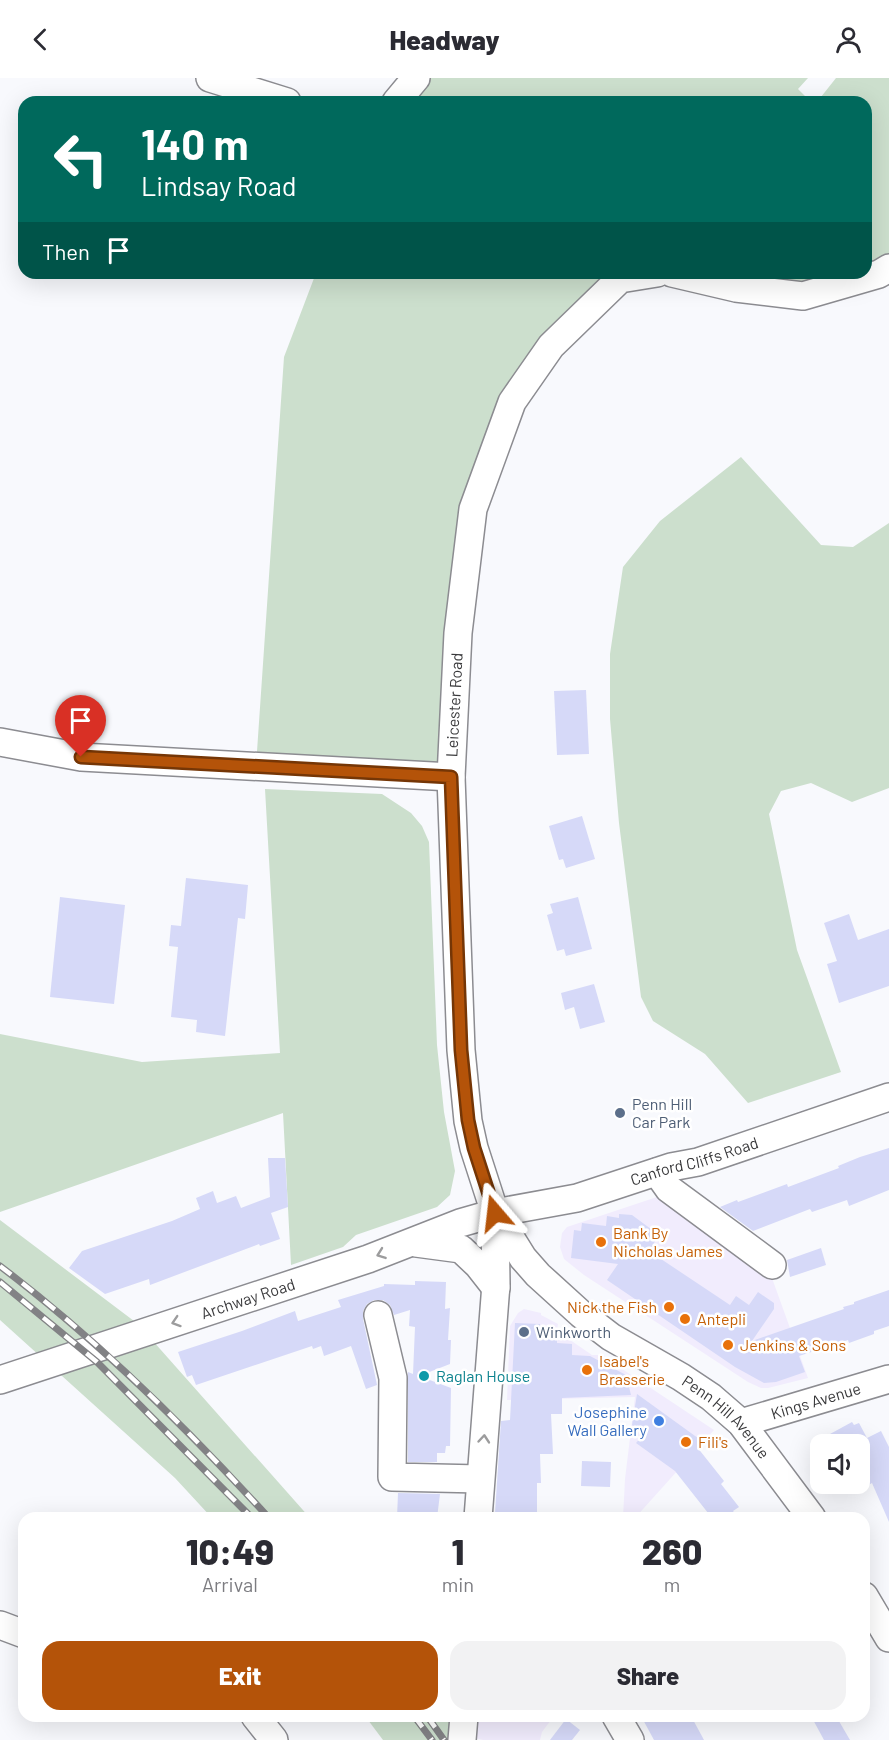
<!DOCTYPE html>
<style>
:root{--surface:#fff;--page:#f2f2f3;--text:#2b2b33;--muted:#7c7c81;--accent:#b45309}
body{margin:0;font-family:Barlow,sans-serif;background:var(--page);color:var(--text);height:100vh;display:flex;flex-direction:column;font-size:22px;white-space:nowrap}
*{box-sizing:border-box;margin:0}
p{font-size:20px;color:var(--muted)}
.icon{flex:none;width:33px;height:33px;fill:none;stroke:currentColor;stroke-width:2;stroke-linecap:round;stroke-linejoin:round}
.map{position:relative;flex:1;overflow:hidden}
.drawer{position:absolute;left:18px;top:1434px;width:852px;height:210px;display:flex;flex-direction:column;background:var(--surface);border-radius:18px;box-shadow:0 6px 24px #0002}
.drawer>*{flex:none}
.guide{position:absolute;left:18px;top:18px;width:854px;height:183px;border-radius:18px;box-shadow:0 6px 24px #0002;background:#00695c;color:#fff;overflow:hidden}
.fabs{position:absolute;left:810px;top:1356px;display:grid;gap:12px}
.fabs a{display:grid;place-items:center;width:60px;height:60px;border-radius:12px;background:var(--surface);box-shadow:0 6px 24px #0002;font-size:30px}
.pin{position:absolute;display:grid;place-items:center;width:51px;height:51px;color:#fff;margin:-62px -26px;border-radius:50% 50% 50% 0;rotate:-45deg;box-shadow:0 0 6px #0007}
.pin .icon{rotate:45deg}
.me{position:absolute;width:66px;margin:-33px;rotate:343deg;stroke-linejoin:round;filter:drop-shadow(0 0 4px #0008)}
.turn{display:flex;align-items:center;gap:21px;height:126px;padding:0 24px;font-size:27px}
.turn .icon{width:78px;height:78px;stroke-width:2.5}
.turn b{display:block;font-size:42px;line-height:51px}
.then{display:flex;align-items:center;height:57px;padding:0 24px;background:#0003;gap:12px;font-size:22px}
.eta{display:flex;justify-content:space-evenly;align-items:center;height:102px;text-align:center}
.eta b{font-size:36px;font-weight:800;line-height:42px}
.primary-button{display:flex;gap:12px;margin-top:auto;padding:12px 24px}
.primary-button a{flex:1;height:69px;border-radius:18px;background:var(--accent);color:#fff;font-size:24px;font-weight:800;line-height:69px;text-align:center}
.primary-button a+a{background:var(--page);color:var(--text)}
header{display:flex;justify-content:space-between;align-items:center;height:78px;padding:0 24px;background:var(--surface);font-size:27px;font-weight:800}
.map>svg:first-child{display:block}
</style>
<header><svg class="icon" aria-label="back" viewBox="0 0 24 24"><path d="M15 5l-7 7 7 7"/></svg>Headway<svg class="icon" aria-label="person" viewBox="0 0 24 24"><circle cx="12" cy="8" r="4"/><path d="M4 21q1-7 8-7t8 7"/></svg></header>
<div class="map">
<svg width="889" height="1662" viewBox="0 0 889 1662">
<rect width="100%" height="100%" fill="#f8f9fd"/>
<g fill="#f1ecfd">
<path d="M 663,1117 L 768,1189 L 808,1300 L 768,1310 L 761,1310 L 748,1304 L 584,1197 L 564,1181 L 560,1169 L 562,1155 L 567,1149 Z"/>
<path d="M 524,1231 L 541,1235 L 541,1237 L 558,1246 L 557,1253 L 592,1277 L 601,1277 L 714,1352 L 635,1440 L 623,1440 L 625,1401 L 635,1319 L 507,1322 L 510,1248 L 518,1235 Z"/>
<path d="M 464,1638 L 554,1638 L 542,1654 L 540,1662 L 483,1662 L 462,1657 Z"/>
</g>
<g fill="#ccdfcd">
<path d="M 416,0 L 808,0 L 798,11 L 811,24 L 396,24 Z"/>
<path d="M 836,0 L 889,0 L 889,190 L 803,218 L 672,195 L 866,195 L 866,24 L 817,24 Z"/>
<path d="M 316,195 L 657,195 L 620,201 L 551,268 L 473,431 L 451,699 L 256,688 L 284,279 Z"/>
<path d="M 741,379 L 821,467 L 853,469 L 889,445 L 889,710 L 852,724 L 811,705 L 781,713 L 769,736 L 797,872 L 841,994 L 748,1025 L 705,976 L 653,943 L 641,919 L 619,745 L 610,641 L 610,576 L 623,489 L 660,443 Z"/>
<path d="M 265,711 L 382,716 L 411,735 L 422,748 L 429,764 L 437,967 L 444,1034 L 455,1093 L 450,1117 L 437,1129 L 356,1157 L 343,1169 L 291,1187 L 283,1035 L 0,1134 L 0,956 L 142,984 L 280,975 Z"/>
<path d="M 0,1142 L 134,1243 L 145,1254 L 310,1440 L 212,1440 L 175,1400 L 0,1242 Z"/>
<path d="M 365,1638 L 464,1638 L 462,1662 L 383,1662 Z"/>
</g>
<g fill="#d6d9f8">
<path d="M 586,612 L 589,676 L 557,677 L 554,613 Z"/>
<path d="M 582,738 L 595,781 L 566,790 L 563,781 L 559,782 L 549,748 Z"/>
<path d="M 186,800 L 248,807 L 245,841 L 238,840 L 225,958 L 196,954 L 197,942 L 171,939 L 178,869 L 169,868 L 171,847 L 181,848 Z"/>
<path d="M 60,819 L 125,827 L 114,926 L 50,919 Z"/>
<path d="M 578,819 L 592,871 L 566,878 L 564,871 L 557,873 L 547,837 L 553,835 L 550,826 Z"/>
<path d="M 849,836 L 858,862 L 889,851 L 889,908 L 839,925 L 827,886 L 837,883 L 824,845 Z"/>
<path d="M 594,906 L 605,944 L 580,951 L 574,929 L 565,932 L 561,915 Z"/>
<path d="M 889,1070 L 889,1112 L 849,1128 L 847,1122 L 812,1134 L 810,1131 L 753,1153 L 720,1129 L 737,1122 L 738,1124 L 787,1106 L 788,1109 L 839,1090 L 838,1088 L 860,1079 Z"/>
<path d="M 268,1080 L 285,1080 L 288,1129 L 271,1135 L 280,1161 L 260,1168 L 259,1166 L 150,1207 L 149,1201 L 105,1216 L 69,1190 L 82,1173 L 172,1143 L 200,1131 L 196,1120 L 213,1113 L 217,1125 L 236,1118 L 241,1130 L 270,1119 Z"/>
<path d="M 619,1136 L 632,1137 L 659,1157 L 649,1173 L 730,1227 L 736,1218 L 749,1227 L 758,1214 L 774,1225 L 774,1231 L 752,1263 L 844,1231 L 843,1229 L 854,1226 L 854,1224 L 889,1212 L 889,1248 L 874,1253 L 874,1256 L 849,1265 L 848,1262 L 799,1278 L 805,1294 L 776,1304 L 764,1305 L 735,1289 L 607,1202 L 618,1186 L 571,1180 L 574,1152 L 581,1153 L 582,1145 L 606,1148 L 607,1138 L 619,1140 Z"/>
<path d="M 821,1170 L 826,1187 L 790,1199 L 787,1182 Z"/>
<path d="M 415,1203 L 446,1204 L 445,1231 L 450,1230 L 448,1262 L 451,1262 L 450,1286 L 419,1298 L 451,1310 L 450,1368 L 446,1368 L 445,1375 L 437,1375 L 437,1384 L 408,1384 L 408,1294 L 413,1296 L 415,1249 L 409,1248 L 410,1232 L 394,1237 L 390,1227 L 383,1222 L 374,1222 L 367,1226 L 363,1233 L 363,1241 L 377,1307 L 366,1311 L 351,1268 L 324,1278 L 321,1268 L 313,1271 L 312,1268 L 196,1307 L 192,1297 L 187,1299 L 178,1274 L 242,1253 L 295,1233 L 298,1243 L 341,1229 L 338,1222 L 384,1208 L 384,1206 L 415,1207 Z"/>
<path d="M 515,1245 L 540,1246 L 540,1256 L 557,1257 L 557,1265 L 572,1266 L 572,1277 L 590,1278 L 626,1297 L 631,1317 L 562,1320 L 562,1336 L 551,1336 L 553,1376 L 540,1376 L 541,1405 L 537,1405 L 537,1435 L 495,1435 L 501,1343 L 510,1342 Z"/>
<path d="M 637,1316 L 702,1363 L 697,1369 L 724,1403 L 721,1406 L 739,1429 L 733,1433 L 738,1440 L 712,1440 L 675,1393 L 636,1365 L 644,1356 L 632,1347 Z"/>
<path d="M 852,1344 L 854,1347 L 859,1345 L 867,1360 L 881,1353 L 889,1369 L 889,1444 L 872,1405 L 860,1412 L 860,1366 L 836,1366 L 830,1356 Z"/>
<path d="M 582,1383 L 611,1384 L 610,1409 L 581,1408 Z"/>
<path d="M 398,1415 L 440,1416 L 437,1440 L 397,1440 Z"/>
<path d="M 641,1638 L 691,1638 L 704,1662 L 654,1662 Z"/>
<path d="M 811,1638 L 836,1638 L 850,1662 L 824,1662 Z"/>
<path d="M 566,1641 L 580,1652 L 572,1662 L 550,1662 Z"/>
</g>
<g fill="none" stroke-linecap="round" stroke-linejoin="round">
<defs>
<g id="minor">
<path d="M 210,0 L 287,24"/>
<path d="M 396,24 L 416,0"/>
<path id="s1" d="M 657,195 L 620,201 L 551,268 L 512,324 L 473,431 L 458,555 L 451,699 L 461,972 L 468,1043 L 474,1070 L 495,1135 L 523,1180 L 538,1197 L 581,1236 L 611,1259 L 681,1299 L 711,1319 L 741,1345 L 812,1440"/>
<path d="M 672,195 L 736,210 L 803,218 L 879,196 L 889,190"/>
<path d="M 0,664 L 81,679 L 451,699"/>
<path d="M 657,1094 L 669,1111 L 772,1187"/>
<path d="M 416,1165 L 461,1171 L 478,1187 L 496,1210"/>
<path d="M 378,1237 L 393,1300 L 392,1399 L 480,1401"/>
<path id="s2" d="M 0,1302 L 368,1181 L 460,1145 L 495,1135 L 577,1120 L 671,1089 L 698,1084 L 889,1019"/>
<path id="s3" d="M 741,1345 L 889,1301"/>
<path d="M 478,1440 L 496,1206 L 495,1136"/>
<path d="M 864,1518 L 889,1560"/>
<path d="M 0,1547 L 24,1556"/>
<path d="M 255,1638 L 274,1662"/>
<path d="M 616,1638 L 630,1662"/>
<path d="M 462,1662 L 464,1638"/>
</g>
</defs>
<use href="#minor" stroke="#8c8c91" stroke-width="30"/>
<use href="#minor" stroke="#fff" stroke-width="27"/>
<defs>
<g id="rail">
<path d="M 0,1188 C 98,1262 186,1349 269,1440"/>
<path d="M 0,1204 L 97,1284 L 252,1440"/>
<path d="M 414,1638 L 432,1662"/>
<path d="M 427,1638 L 444,1662"/>
</g>
</defs>
<use href="#rail" stroke="#828285" stroke-width="7"/>
<use href="#rail" stroke="#fff" stroke-width="4.5" stroke-dasharray="14" stroke-linecap="butt"/>
</g>
<defs><path id="oneway-chevron" d="M-2-3.5L2.5 0L-2 3.5" fill="none" stroke-width="1.6" stroke-linecap="round" stroke-linejoin="round" transform="scale(1.5)"/></defs>
<g stroke="#9c9c9d">
<use href="#oneway-chevron" transform="translate(381 1176) rotate(160)"/>
<use href="#oneway-chevron" transform="translate(176 1244) rotate(162)"/>
<use href="#oneway-chevron" transform="translate(484 1361) rotate(-85)"/>
</g>
<g fill="none" stroke-linecap="round" stroke-linejoin="round">
<defs>
<path id="route" d="M 81,679 L 451,699 L 461,972 L 468,1042 L 474,1070 L 495,1135"/>
</defs>
<use href="#route" stroke="#753606" stroke-width="15"/>
<use href="#route" stroke="#b45309" stroke-width="10"/>
</g>
<g fill="#5c6f8a" stroke="#fff" stroke-width="2">
<circle cx="620" cy="1035" r="6"/>
<circle cx="524" cy="1254" r="6"/>
</g>
<g fill="#e8710a" stroke="#fff" stroke-width="2">
<circle cx="601" cy="1164" r="6"/>
<circle cx="669" cy="1229" r="6"/>
<circle cx="685" cy="1241" r="6"/>
<circle cx="728" cy="1267" r="6"/>
<circle cx="587" cy="1292" r="6"/>
<circle cx="686" cy="1364" r="6"/>
</g>
<circle fill="#0f9aa8" stroke="#fff" stroke-width="2" cx="424" cy="1298" r="6"/>
<circle fill="#3f7fe0" stroke="#fff" stroke-width="2" cx="659" cy="1343" r="6"/>
<g text-anchor="middle" stroke-width="5" stroke-linejoin="round" paint-order="stroke">
<g font-size="16" fill="#39393b" stroke="#fff">
<text transform="translate(454 627) rotate(-87)" y="6">Leicester Road</text>
<text dy="6" stroke="none"><textPath href="#s2" startOffset="729">Canford Cliffs Road</textPath></text>
<text dy="6" stroke="none"><textPath href="#s2" startOffset="261">Archway Road</textPath></text>
<text dy="6" stroke="none"><textPath href="#s3" startOffset="78">Kings Avenue</textPath></text>
<text dy="6" stroke="none"><textPath href="#s1" startOffset="1338">Penn Hill Avenue</textPath></text>
</g>
<g font-size="16" fill="#4e5e75" stroke="#fff" text-anchor="start">
<text x="632" y="1032">Penn Hill<tspan x="632" dy="18">Car Park</tspan></text>
<text x="536" y="1260">Winkworth</text>
</g>
<g font-size="16" fill="#c56008" stroke="#fff" text-anchor="start">
<text x="613" y="1161">Bank By<tspan x="613" dy="18">Nicholas James</tspan></text>
<text x="657" y="1235" text-anchor="end">Nick the Fish</text>
<text x="697" y="1247">Antepli</text>
<text x="740" y="1273">Jenkins &amp; Sons</text>
<text x="599" y="1289">Isabel's<tspan x="599" dy="18">Brasserie</tspan></text>
<text x="698" y="1370">Fili's</text>
</g>
<g font-size="16" fill="#0d838f" stroke="#fff" text-anchor="start">
<text x="436" y="1304">Raglan House</text>
</g>
<g font-size="16" fill="#366cbe" stroke="#fff" text-anchor="end">
<text x="647" y="1340">Josephine<tspan x="647" dy="18">Wall Gallery</tspan></text>
</g>
</g>
</svg>
<div class="fabs">
<a><svg class="icon" aria-label="sound" viewBox="0 0 24 24"><path d="M4 9h4l5-4v14l-5-4H4zM17 9q2 3 0 6"/></svg></a>
</div>
<div class="pin" style="left:81px;top:679px;background:#d93025"><svg class="icon" aria-label="arrive" viewBox="0 0 24 24"><path d="M6 21V4h12l-3 4 3 4H6"/></svg></div>
<svg class="me" style="left:495px;top:1135px" viewBox="-20 -20 40 40"><path d="M0-17L14 15 0 8-14 15z" fill="#b45309" stroke="#fff" stroke-width="4"/></svg>
<div class="guide">
<div class="turn"><svg class="icon" aria-label="left" viewBox="0 0 24 24"><path d="M17 20v-9H6M10 6l-5 5 5 5"/></svg><div><b>140 m</b>Lindsay Road</div></div>
<div class="then">Then<svg class="icon" aria-label="arrive" viewBox="0 0 24 24"><path d="M6 21V4h12l-3 4 3 4H6"/></svg></div>
</div>
<section class="drawer">
<div class="eta">
<div><b>10:49</b><p>Arrival</p></div>
<div><b>1</b><p>min</p></div>
<div><b>260</b><p>m</p></div>
</div>
<div class="primary-button"><a>Exit</a><a>Share</a></div>
</section>
</div>
